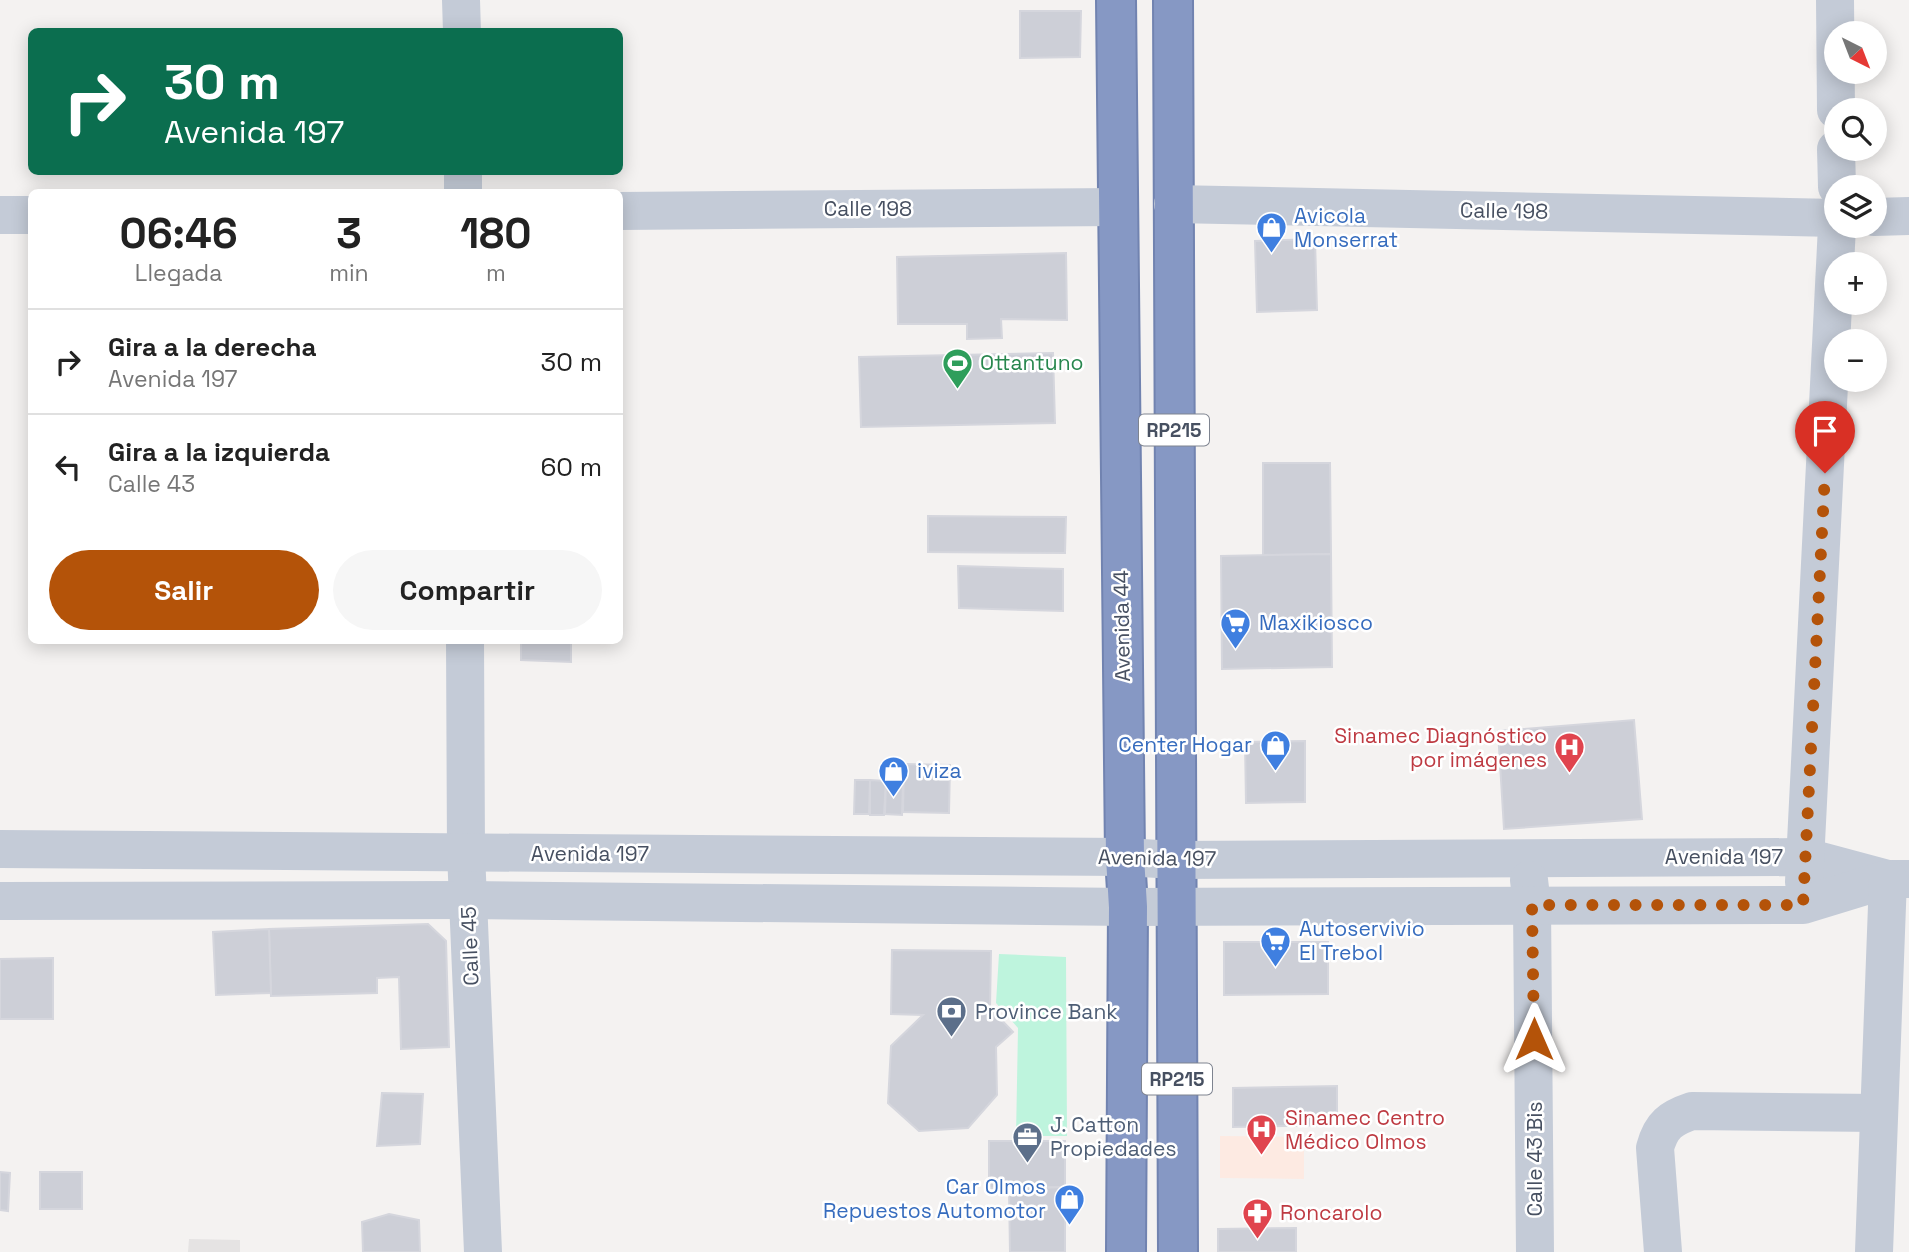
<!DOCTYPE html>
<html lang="es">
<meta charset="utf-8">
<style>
:root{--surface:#fff;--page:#f6f6f6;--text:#222;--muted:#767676;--line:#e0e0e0;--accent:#b45309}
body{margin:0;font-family:"Space Grotesk",sans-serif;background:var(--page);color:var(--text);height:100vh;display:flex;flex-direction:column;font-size:26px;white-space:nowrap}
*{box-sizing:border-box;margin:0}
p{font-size:23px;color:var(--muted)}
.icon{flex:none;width:38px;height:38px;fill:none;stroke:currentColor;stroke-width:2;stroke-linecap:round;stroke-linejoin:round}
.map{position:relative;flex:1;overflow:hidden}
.details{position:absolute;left:28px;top:189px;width:595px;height:455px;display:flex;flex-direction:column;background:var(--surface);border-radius:10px;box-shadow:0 4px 18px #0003}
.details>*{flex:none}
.top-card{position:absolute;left:28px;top:28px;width:595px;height:147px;border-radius:10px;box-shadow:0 4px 18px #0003;background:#0b6e4f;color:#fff;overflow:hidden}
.needle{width:46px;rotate:138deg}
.tools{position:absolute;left:1824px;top:21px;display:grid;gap:14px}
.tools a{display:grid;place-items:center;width:63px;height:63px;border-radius:50%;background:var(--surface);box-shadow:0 4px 18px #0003;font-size:35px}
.pin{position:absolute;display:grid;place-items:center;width:60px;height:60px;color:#fff;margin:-72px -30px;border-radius:50% 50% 50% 0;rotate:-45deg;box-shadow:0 0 7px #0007}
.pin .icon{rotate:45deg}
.me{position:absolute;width:77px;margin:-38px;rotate:0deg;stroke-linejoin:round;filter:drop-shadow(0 0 5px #0008)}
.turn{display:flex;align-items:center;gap:24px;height:147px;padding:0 21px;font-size:32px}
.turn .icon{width:91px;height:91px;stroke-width:2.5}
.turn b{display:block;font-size:49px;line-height:60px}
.eta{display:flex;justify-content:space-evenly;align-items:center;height:119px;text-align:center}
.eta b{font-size:42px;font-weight:700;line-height:49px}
.button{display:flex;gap:14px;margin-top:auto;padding:14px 21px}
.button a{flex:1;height:80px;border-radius:42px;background:var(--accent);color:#fff;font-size:28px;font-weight:700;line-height:80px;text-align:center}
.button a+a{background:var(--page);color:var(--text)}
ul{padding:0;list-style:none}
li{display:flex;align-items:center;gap:21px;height:105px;padding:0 21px;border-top:2px solid var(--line)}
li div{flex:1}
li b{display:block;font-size:26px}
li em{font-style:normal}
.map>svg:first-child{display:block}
</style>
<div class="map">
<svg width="1909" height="1252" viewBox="0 0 1909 1252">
<rect width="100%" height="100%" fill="#f4f2f1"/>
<path fill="#e5e3e3" d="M 189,1239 L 240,1240 L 240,1252 L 188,1252 Z"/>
<path fill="#fdeae2" d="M 1220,1136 L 1304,1137 L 1304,1179 L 1220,1178 Z"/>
<path fill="#bef4dd" d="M 999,954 L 1066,957 L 1067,1136 L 1016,1136 L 1018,1028 L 996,1003 Z"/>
<g fill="#cdcfd7" stroke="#d5d6dd" stroke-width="2">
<path d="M 1020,11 L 1081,11 L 1080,57 L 1020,58 Z"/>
<path d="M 1315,239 L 1317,310 L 1257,312 L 1255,241 Z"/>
<path d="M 1066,253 L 1067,320 L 1001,319 L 1002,338 L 967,339 L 967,324 L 898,324 L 897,257 Z"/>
<path d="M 1053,353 L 1055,423 L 861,427 L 859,357 Z"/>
<path d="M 1263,463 L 1330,463 L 1331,554 L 1263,555 Z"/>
<path d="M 928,516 L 1066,517 L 1065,553 L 928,552 Z"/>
<path d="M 1331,554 L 1332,667 L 1222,669 L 1221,556 Z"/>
<path d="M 958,566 L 1063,569 L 1063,611 L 959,608 Z"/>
<path d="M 521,640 L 571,640 L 571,662 L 521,660 Z"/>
<path d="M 1634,720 L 1642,819 L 1504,829 L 1498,731 Z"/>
<path d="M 1305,741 L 1305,802 L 1246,803 L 1245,742 Z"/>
<path d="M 904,764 L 950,765 L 949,813 L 903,812 Z"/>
<path d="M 855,780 L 870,780 L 869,814 L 854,814 Z"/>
<path d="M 870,780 L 886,781 L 884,815 L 870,815 Z"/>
<path d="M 886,781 L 903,781 L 902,815 L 885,814 Z"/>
<path d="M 428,924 L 446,941 L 449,1047 L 401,1049 L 399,977 L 377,978 L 377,993 L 271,996 L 269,929 Z"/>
<path d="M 269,929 L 271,993 L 216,995 L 213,932 Z"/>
<path d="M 1224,942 L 1328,942 L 1328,994 L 1224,995 Z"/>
<path d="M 892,950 L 991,951 L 990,1008 L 1013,1032 L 996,1047 L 997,1095 L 968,1128 L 919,1131 L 888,1103 L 891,1046 L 923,1015 L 891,1014 Z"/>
<path d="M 53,958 L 53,1019 L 0,1019 L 0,959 Z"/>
<path d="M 1337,1086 L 1337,1125 L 1233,1127 L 1233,1088 Z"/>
<path d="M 382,1093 L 423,1094 L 420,1144 L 377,1146 Z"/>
<path d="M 989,1141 L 1065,1141 L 1065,1187 L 989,1188 Z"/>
<path d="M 0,1172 L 10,1173 L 8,1211 L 0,1210 Z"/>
<rect x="40" y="1172" width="42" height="37"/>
<path d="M 1065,1187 L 1065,1252 L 1010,1252 L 1009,1189 Z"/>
<path d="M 389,1214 L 419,1220 L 420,1252 L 363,1252 L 362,1222 Z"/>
<path d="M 1296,1228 L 1296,1252 L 1218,1252 L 1218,1229 Z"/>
</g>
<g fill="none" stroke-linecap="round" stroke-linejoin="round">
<defs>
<g id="highway">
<path d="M 1116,0 L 1125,857 L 1128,907 L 1126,1252"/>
<path d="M 1173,0 L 1178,1252"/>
</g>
</defs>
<use href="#highway" stroke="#7183b0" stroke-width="42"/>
<g stroke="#c4cbd7" stroke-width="38">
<path d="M 461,0 L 462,32"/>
<path d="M 1835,0 L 1836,110"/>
<path d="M 1836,149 L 1837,187"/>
<path d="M 463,172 L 463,192"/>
<path d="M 1173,204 L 1836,218"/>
<path d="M 620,211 L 1117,207"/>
<path d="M 0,215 L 32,215"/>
<path d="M 1874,217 L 1909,216"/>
<path d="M 465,640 L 466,853 L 483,1252"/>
<path d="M 0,849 L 1125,857 L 1175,860 L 1806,857 L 1888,879 L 1909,879"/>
<path d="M 1529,880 L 1532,905 L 1535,1252"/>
<path d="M 1804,882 L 1837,226"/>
<path d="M 0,901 L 469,900 L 1128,907 L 1803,905 L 1888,879"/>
<path d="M 1663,1252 L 1655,1148 C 1661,1125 1671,1118 1692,1111 L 1879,1113"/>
<path d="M 1874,1252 L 1888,879"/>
</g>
<use href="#highway" stroke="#8698c4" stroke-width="38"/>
</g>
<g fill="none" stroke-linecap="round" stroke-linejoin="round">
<path stroke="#b45309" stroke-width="12" stroke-dasharray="0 21.6" d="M 1534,1039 L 1532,905 L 1803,905 L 1825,473"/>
</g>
<defs>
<symbol id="shop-pin" viewBox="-11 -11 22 30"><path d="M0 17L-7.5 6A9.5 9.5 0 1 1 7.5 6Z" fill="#3f7fe0" stroke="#fff"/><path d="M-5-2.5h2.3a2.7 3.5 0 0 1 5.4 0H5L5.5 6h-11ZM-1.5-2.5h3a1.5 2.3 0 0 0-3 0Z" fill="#fff"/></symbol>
<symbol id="stadium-pin" viewBox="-11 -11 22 30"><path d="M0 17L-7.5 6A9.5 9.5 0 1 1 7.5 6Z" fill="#2e9e5b" stroke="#fff"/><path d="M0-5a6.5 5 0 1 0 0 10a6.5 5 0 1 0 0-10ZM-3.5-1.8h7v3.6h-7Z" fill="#fff"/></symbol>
<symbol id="supermarket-pin" viewBox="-11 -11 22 30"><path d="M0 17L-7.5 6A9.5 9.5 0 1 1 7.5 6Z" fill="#3f7fe0" stroke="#fff"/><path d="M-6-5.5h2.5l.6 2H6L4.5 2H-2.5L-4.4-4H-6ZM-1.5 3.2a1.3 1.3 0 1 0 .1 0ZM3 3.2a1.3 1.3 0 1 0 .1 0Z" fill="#fff"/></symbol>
<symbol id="hospital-pin" viewBox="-11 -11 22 30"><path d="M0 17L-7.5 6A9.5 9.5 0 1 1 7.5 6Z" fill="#e0444e" stroke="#fff"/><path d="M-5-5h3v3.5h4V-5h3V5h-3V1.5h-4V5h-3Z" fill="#fff"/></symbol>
<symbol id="bank-pin" viewBox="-11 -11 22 30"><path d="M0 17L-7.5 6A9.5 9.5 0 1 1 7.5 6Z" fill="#5c6f8a" stroke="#fff"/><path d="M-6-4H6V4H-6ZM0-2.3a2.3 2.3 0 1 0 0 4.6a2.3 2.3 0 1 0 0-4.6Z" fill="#fff"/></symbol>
<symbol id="office-pin" viewBox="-11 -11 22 30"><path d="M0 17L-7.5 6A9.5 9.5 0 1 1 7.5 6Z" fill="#5c6f8a" stroke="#fff"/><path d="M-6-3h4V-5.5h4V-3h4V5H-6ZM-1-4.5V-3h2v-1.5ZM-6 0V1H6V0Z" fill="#fff"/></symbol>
<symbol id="pharmacy-pin" viewBox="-11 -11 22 30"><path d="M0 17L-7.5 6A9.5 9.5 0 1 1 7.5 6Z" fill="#e0444e" stroke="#fff"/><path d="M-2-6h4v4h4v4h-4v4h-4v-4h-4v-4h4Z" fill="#fff"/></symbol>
</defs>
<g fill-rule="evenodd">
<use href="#shop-pin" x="1254" y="210" width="35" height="47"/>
<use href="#stadium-pin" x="940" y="346" width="35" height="47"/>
<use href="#supermarket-pin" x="1218" y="606" width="35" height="47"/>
<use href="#shop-pin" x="1258" y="728" width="35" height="47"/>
<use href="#hospital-pin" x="1552" y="730" width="35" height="47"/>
<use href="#shop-pin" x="876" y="754" width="35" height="47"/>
<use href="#supermarket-pin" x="1258" y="924" width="35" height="47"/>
<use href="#bank-pin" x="934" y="994" width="35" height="47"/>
<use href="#hospital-pin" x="1244" y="1112" width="35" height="47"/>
<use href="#office-pin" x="1010" y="1120" width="35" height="47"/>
<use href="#shop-pin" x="1052" y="1182" width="35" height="47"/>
<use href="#pharmacy-pin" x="1240" y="1196" width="35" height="47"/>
</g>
<g text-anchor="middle" stroke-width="5" stroke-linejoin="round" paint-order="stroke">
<g fill="#fff" stroke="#7e8490" stroke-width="2">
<rect x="1139" y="414.5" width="70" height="31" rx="5"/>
<rect x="1142" y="1063.5" width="70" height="31" rx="5"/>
</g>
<g font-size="19" font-weight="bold" fill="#475061">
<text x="1174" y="437">RP215</text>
<text x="1177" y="1086">RP215</text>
</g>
<g font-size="21" fill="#475061" stroke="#fff">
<text x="868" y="216">Calle 198</text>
<text transform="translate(1504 211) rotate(1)" y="7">Calle 198</text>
<text transform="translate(1122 626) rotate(-91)" y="7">Avenida 44</text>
<text x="590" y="861">Avenida 197</text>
<text x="1724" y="864">Avenida 197</text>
<text transform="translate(1157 858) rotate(1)" y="7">Avenida 197</text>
<text transform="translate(470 946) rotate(-92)" y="7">Calle 45</text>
<text transform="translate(1535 1159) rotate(-90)" y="7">Calle 43 Bis</text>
</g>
<g font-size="21" fill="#366cbe" stroke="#fff" text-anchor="start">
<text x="1294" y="223">Avicola<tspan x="1294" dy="24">Monserrat</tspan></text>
<text x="1259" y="630">Maxikiosco</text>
<text x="1252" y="752" text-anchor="end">Center Hogar</text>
<text x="917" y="778">iviza</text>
<text x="1299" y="936">Autoservivio<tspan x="1299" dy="24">El Trebol</tspan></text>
<text x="1046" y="1194" text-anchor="end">Car Olmos<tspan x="1046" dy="24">Repuestos Automotor</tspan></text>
</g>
<g font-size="21" fill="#27864d" stroke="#fff" text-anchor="start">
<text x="980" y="370">Ottantuno</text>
</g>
<g font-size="21" fill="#be3a42" stroke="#fff" text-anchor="start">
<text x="1547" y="743" text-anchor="end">Sinamec Diagnóstico<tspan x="1547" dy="24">por imágenes</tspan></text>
<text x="1285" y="1125">Sinamec Centro<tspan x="1285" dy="24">Médico Olmos</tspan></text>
<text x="1280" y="1220">Roncarolo</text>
</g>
<g font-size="21" fill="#4e5e75" stroke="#fff" text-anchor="start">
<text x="975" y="1019">Province Bank</text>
<text x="1050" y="1132">J. Catton<tspan x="1050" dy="24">Propiedades</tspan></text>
</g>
</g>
</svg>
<div class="tools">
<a><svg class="needle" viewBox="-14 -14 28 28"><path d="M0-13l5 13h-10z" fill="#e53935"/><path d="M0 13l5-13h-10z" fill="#767676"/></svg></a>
<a><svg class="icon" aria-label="search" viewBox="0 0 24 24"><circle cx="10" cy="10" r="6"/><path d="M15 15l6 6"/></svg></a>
<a><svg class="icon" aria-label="layers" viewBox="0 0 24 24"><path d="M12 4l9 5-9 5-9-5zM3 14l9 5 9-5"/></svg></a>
<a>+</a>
<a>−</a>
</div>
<div class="pin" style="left:1825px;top:473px;background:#d93025"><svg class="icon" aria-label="arrive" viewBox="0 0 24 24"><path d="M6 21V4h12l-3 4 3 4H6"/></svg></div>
<svg class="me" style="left:1534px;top:1039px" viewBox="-20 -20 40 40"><path d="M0-17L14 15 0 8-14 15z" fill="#b45309" stroke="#fff" stroke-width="4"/></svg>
<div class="top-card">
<div class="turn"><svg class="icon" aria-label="right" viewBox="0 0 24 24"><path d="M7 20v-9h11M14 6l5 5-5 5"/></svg><div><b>30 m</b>Avenida 197</div></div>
</div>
<section class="details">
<div class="eta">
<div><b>06:46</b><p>Llegada</p></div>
<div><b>3</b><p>min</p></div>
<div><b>180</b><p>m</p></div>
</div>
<ul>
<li><svg class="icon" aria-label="right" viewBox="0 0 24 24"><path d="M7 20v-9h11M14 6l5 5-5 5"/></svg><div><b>Gira a la derecha</b><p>Avenida 197</p></div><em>30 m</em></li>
<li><svg class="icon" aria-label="left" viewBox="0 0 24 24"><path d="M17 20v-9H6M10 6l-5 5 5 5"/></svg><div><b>Gira a la izquierda</b><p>Calle 43</p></div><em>60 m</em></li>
</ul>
<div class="button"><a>Salir</a><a>Compartir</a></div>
</section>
</div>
